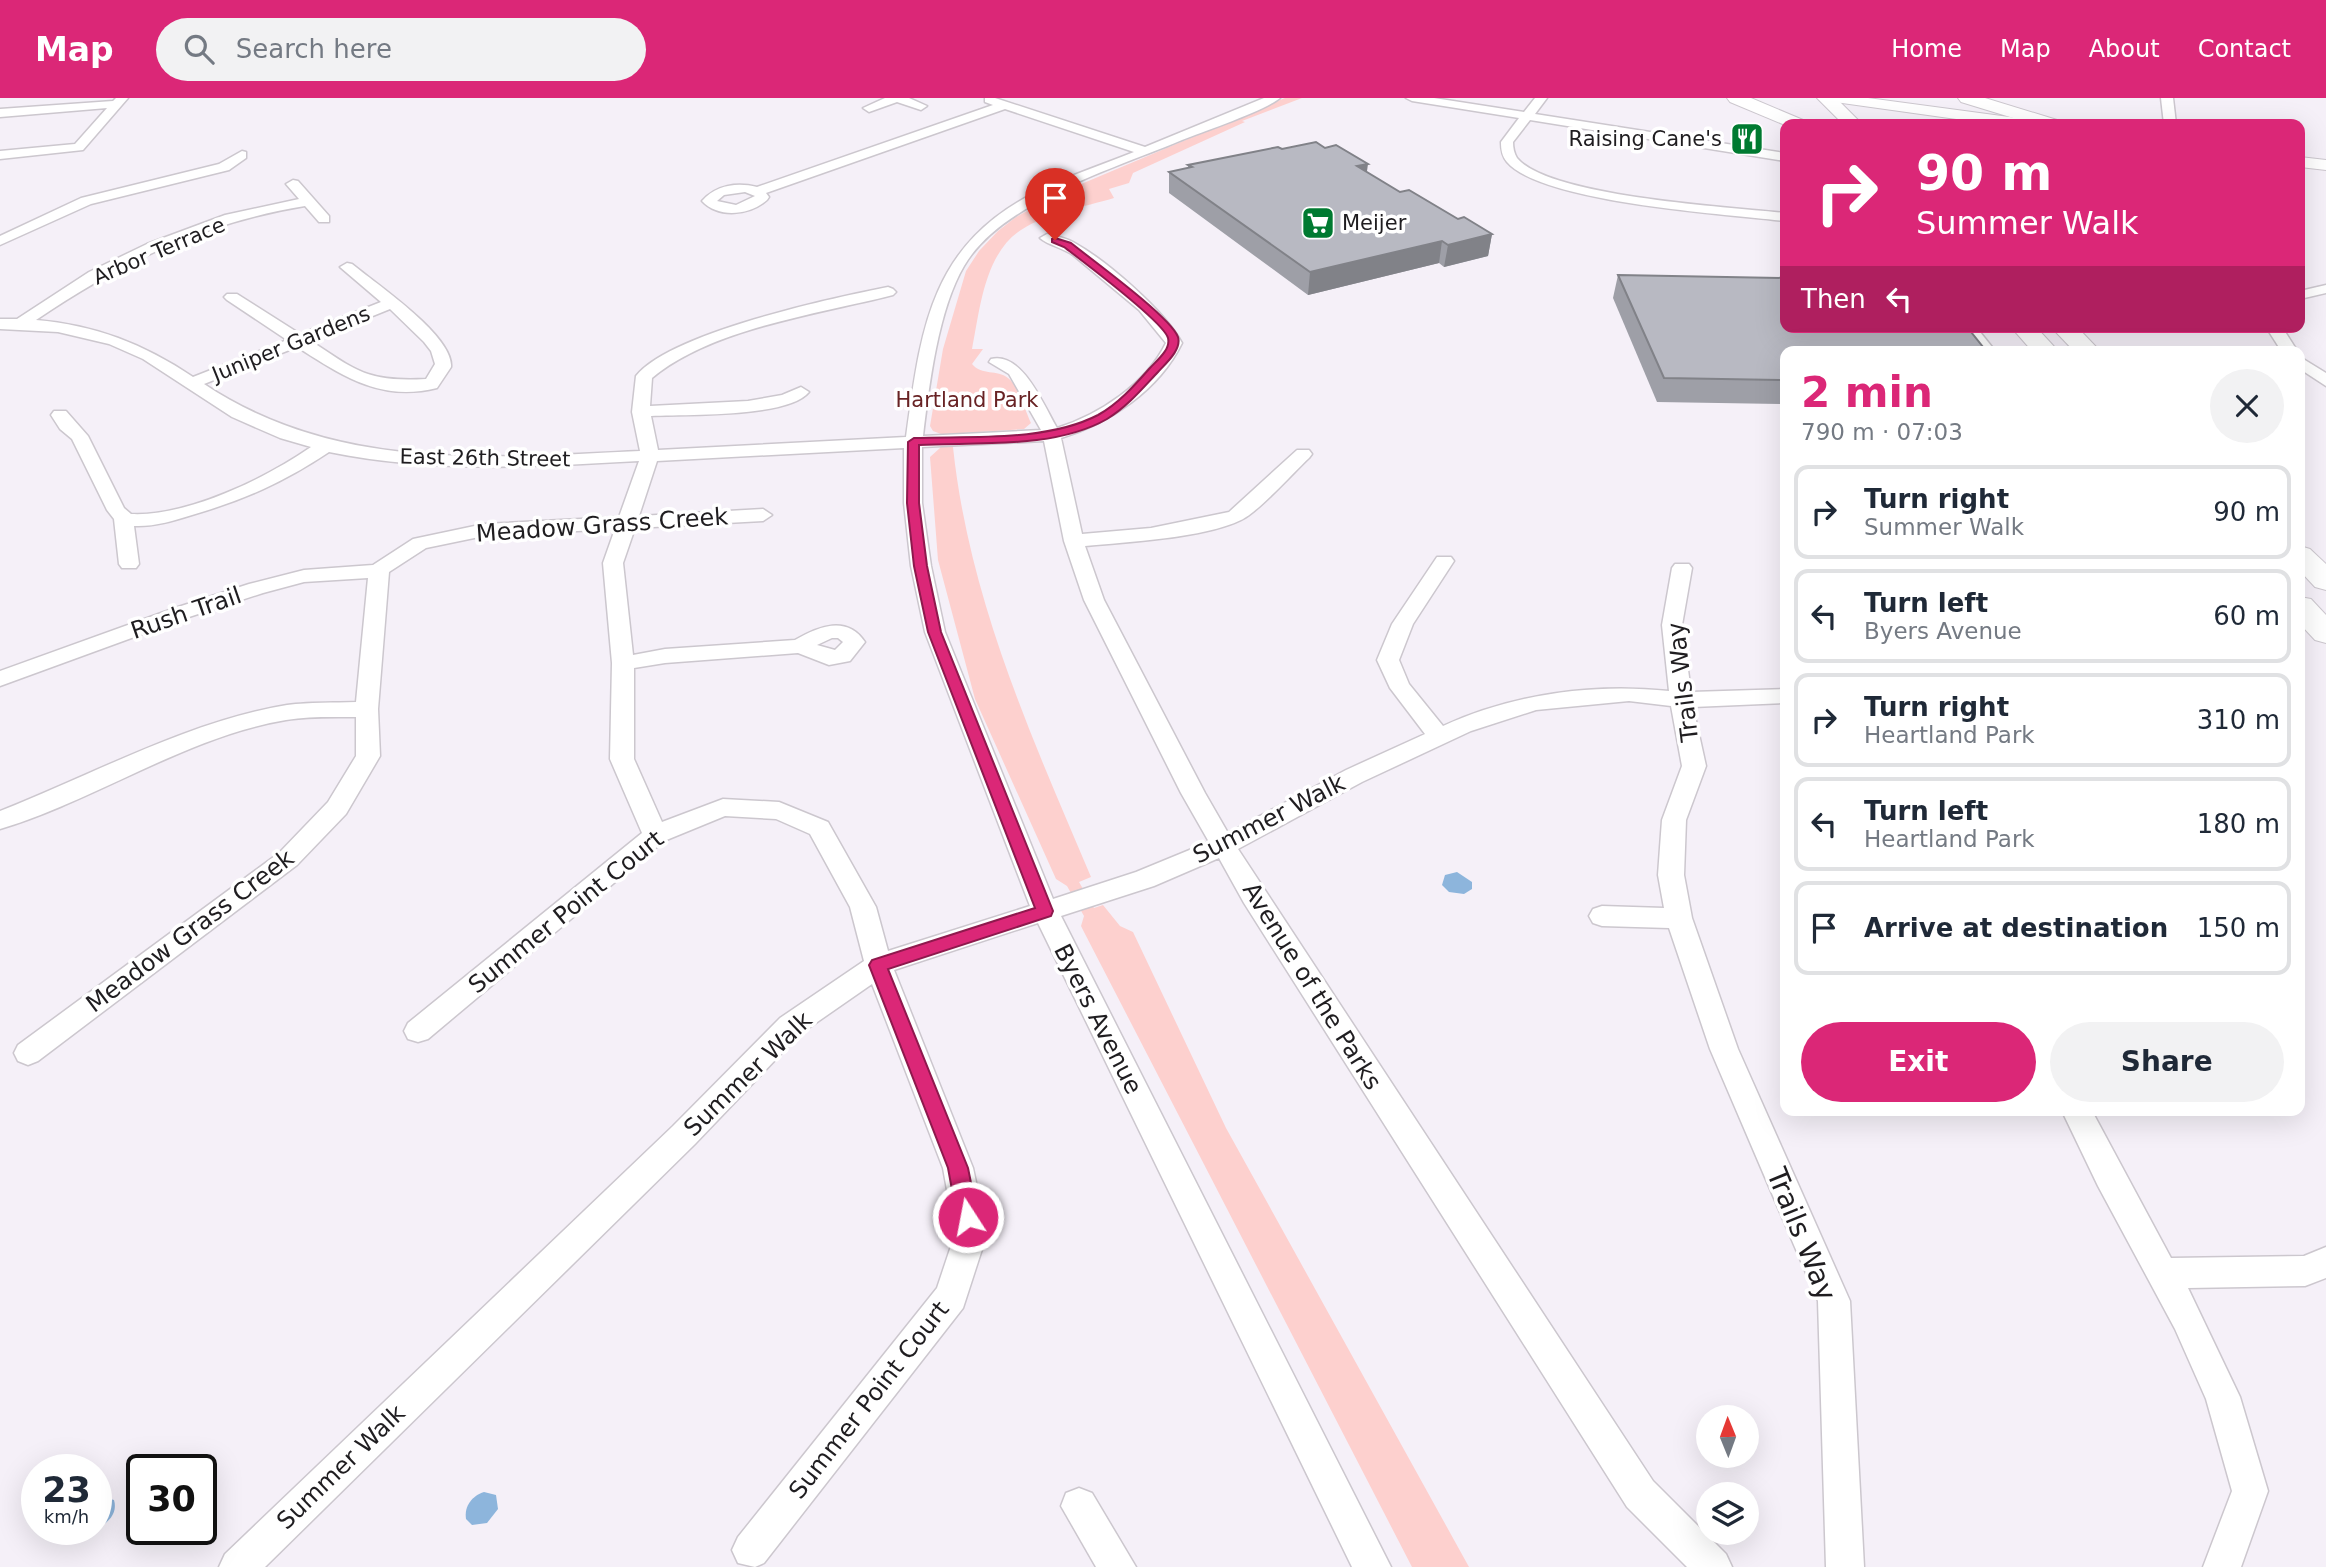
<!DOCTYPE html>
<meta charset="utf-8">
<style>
:root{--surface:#fff;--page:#f2f2f3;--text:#1f2937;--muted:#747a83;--line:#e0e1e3;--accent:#db2777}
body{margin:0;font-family:"DejaVu Sans",sans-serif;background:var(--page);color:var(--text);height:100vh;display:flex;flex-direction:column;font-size:26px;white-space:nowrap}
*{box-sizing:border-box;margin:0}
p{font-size:23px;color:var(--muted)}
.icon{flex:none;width:38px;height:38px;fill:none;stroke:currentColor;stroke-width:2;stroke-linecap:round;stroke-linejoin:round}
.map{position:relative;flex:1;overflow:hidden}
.details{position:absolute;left:1780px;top:248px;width:525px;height:770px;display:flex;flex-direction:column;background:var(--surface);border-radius:14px;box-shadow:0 7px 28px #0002}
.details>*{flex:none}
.top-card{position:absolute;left:1780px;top:21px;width:525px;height:214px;border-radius:14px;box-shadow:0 7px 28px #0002;background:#db2777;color:#fff;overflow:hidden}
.needle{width:46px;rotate:359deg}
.tools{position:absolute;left:1696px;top:1307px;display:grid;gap:14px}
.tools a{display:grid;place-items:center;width:63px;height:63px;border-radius:50%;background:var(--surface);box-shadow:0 7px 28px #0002;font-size:35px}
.speed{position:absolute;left:21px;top:1356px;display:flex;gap:14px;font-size:35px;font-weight:700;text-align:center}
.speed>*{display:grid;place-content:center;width:91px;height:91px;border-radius:50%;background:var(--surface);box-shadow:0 7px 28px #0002;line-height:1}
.speed small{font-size:18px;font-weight:400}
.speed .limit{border:4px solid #111;border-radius:10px;background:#fff;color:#111}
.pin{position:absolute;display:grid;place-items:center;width:60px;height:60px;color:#fff;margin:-72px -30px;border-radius:50% 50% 50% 0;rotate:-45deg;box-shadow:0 0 7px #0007}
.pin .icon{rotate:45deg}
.me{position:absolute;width:77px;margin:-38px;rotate:349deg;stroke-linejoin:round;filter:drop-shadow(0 0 5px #0008)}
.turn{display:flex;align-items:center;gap:24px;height:147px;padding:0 21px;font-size:32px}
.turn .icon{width:91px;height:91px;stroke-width:2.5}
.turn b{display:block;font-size:49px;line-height:60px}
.then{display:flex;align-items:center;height:66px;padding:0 21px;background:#0003;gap:14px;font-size:26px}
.round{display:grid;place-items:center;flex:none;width:74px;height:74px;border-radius:37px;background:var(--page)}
.summary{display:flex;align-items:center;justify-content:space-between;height:119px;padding:0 21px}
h1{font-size:42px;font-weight:700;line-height:52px;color:var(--accent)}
.cta{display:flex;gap:14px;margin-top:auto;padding:14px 21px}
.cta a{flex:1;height:80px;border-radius:42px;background:var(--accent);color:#fff;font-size:28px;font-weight:700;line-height:80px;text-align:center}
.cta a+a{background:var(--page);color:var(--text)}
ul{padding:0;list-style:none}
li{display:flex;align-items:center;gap:21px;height:94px;margin:0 14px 10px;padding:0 7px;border:4px solid var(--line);border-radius:14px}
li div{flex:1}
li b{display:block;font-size:26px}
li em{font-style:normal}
header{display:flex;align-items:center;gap:42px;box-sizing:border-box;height:98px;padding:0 35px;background:var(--accent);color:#fff}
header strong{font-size:33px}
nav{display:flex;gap:38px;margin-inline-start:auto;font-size:24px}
.search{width:490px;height:63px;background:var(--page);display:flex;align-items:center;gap:18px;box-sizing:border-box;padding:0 24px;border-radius:38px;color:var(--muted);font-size:26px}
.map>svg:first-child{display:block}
</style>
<header>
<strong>Map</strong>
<div class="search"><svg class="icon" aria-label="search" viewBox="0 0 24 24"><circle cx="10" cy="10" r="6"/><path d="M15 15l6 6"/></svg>Search here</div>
<nav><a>Home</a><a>Map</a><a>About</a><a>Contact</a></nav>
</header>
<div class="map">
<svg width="2326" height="1469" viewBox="0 0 2326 1469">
<rect width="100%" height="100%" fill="#f5f0f8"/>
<path fill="#fdd0ce" d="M 1285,0 L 1302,0 L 1242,23 L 1245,24 L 1133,75 L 1129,85 L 1109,91 L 1114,100 C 1084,109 1047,115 1021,132 C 984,156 980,212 972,251 L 983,251 L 972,266 C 982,278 997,271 1008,280 C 1019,288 1025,313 1031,325 L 1024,331 L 947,336 L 946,349 L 953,349 C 969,501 1032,640 1091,779 L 1079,784 L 1094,810 L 1103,807 L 1120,828 L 1133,834 L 1226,1030 L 1469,1469 L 1412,1469 L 1084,834 L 1081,828 L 1084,818 L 1067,788 L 1056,781 L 975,601 L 938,462 L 930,359 L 940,350 L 941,336 L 933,333 L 930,328 L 943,251 L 966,173 L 979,153 L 998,133 L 1016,119 L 1060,95 Z"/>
<g fill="#8db5dc">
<path d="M 1457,774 L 1472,784 L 1472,791 L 1464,796 L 1449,794 L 1442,787 L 1445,777 Z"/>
<path d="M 484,1394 L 496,1397 L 498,1411 L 487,1425 L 472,1427 L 466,1421 C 464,1408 472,1398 484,1394 Z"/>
<path d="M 103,1399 L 114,1402 C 118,1416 108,1425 96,1431 L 96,1401 Z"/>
</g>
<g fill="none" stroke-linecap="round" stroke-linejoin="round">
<defs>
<g id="minor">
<path d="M 116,0 L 128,0 L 83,52 L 0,61 L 0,53 L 75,46 L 107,10 L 0,19 L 0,11 L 113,3 Z"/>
<path d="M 885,0 L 909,0 L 927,8 L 921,12 L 897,4 L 869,14 L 863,10 Z"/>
<path d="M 985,0 L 995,0 L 1145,49 L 1264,0 L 1280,0 C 1264,13 1205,33 1182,42 C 1116,70 1001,104 964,168 C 938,212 929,288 923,338 L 1041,332 L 1009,276 L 989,264 L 991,261 C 1022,253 1044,308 1057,330 C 1099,317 1146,286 1166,245 L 1139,212 L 1073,157 C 1063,150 1048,147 1040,140 L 1047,136 C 1056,138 1065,140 1073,144 C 1106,162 1165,213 1182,245 C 1159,292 1110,325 1061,340 L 1082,436 L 1151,430 L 1229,414 L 1297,352 L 1309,352 L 1312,356 L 1309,360 C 1294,374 1257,415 1241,422 C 1205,440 1127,444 1085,448 L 1104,502 L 1205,695 L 1228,735 L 1346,672 L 1425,636 L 1390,590 L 1377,562 L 1392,526 L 1437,459 L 1451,459 L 1454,463 L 1413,526 L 1399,562 L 1409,586 L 1443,628 C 1513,596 1593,585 1669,593 L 1662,527 L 1672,470 L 1675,466 L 1689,466 L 1692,470 L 1682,527 L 1691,594 L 1785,591 L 1785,605 L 1693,609 L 1706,668 L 1686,722 L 1684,777 L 1692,820 L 1738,951 L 1850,1203 L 1864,1469 L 1826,1469 L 1818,1203 L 1710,951 L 1669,830 L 1602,828 L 1593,825 L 1589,818 L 1593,811 L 1602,808 L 1664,810 L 1658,777 L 1662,722 L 1682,668 L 1671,608 L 1629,603 L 1536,612 L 1471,633 L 1362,684 L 1238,751 L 1653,1383 L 1726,1456 L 1732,1469 L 1687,1469 L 1627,1409 L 1244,805 L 1219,760 L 1154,788 L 1061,818 L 1391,1469 L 1352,1469 L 1038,825 L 894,872 L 973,1070 L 987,1136 L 963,1210 L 764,1465 L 755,1469 L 738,1465 L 732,1452 L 738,1439 L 937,1190 L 955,1136 L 943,1070 L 872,886 L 800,936 L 695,1046 L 265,1469 L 219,1469 L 225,1456 L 673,1028 L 780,920 L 864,863 L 850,809 L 810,736 L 776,721 L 725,718 L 664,743 L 428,941 L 418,944 L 408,941 L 404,933 L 408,925 L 642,735 L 610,661 L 612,565 L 603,465 L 615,431 L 484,438 L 426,450 L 389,474 L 378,611 L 380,658 L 346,716 L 297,767 L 38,963 L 28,967 L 18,963 L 14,955 L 18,947 L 279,755 L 328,704 L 356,658 L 356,619 C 333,619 309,618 286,622 C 185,639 97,702 0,731 L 0,713 C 92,677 189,623 287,607 C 310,604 333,605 356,604 L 368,480 L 304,484 L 263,495 L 189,519 L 0,588 L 0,573 L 175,510 L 249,486 L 304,472 L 373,467 L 413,441 L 484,426 L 619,419 L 639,363 C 535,369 431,375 329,354 C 284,384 244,402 192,417 C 173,423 153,429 134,428 L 139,466 L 136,470 L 122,470 L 119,466 L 114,421 L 107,412 L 72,341 L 60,331 L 51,317 L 54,313 L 66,313 L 88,338 L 124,410 L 131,416 C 187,419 266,380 311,349 L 280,340 L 232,319 L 143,261 L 109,246 L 58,234 L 0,231 L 0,221 L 17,221 L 89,174 L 147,146 L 225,117 L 299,101 L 286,86 L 293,82 L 298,83 L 329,118 L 329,124 L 319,124 L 305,108 C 202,125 122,164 36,222 C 95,227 144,246 193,279 L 287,242 L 227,202 L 224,199 L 227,196 L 237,196 L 300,236 L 381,204 L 340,169 L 347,165 L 352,166 C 375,185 454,238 451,269 L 437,290 C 380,304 343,278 297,249 L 204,286 C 336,374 489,360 640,353 L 632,314 L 636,278 C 670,235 832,200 888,189 L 893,191 L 896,194 L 893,197 C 819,216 712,230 652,280 L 650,308 L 748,303 L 782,297 L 801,289 L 809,294 C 788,320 685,316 651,318 L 658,352 L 906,339 C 921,232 929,148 1036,94 C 1067,78 1102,67 1134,54 L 1005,11 L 766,95 L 769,99 L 767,102 C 750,117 719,121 702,103 C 716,87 737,84 757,89 L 993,7 L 985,4 ZM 745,94 L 755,98 L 736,107 L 717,103 L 724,97 ZM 390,211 L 424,244 L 431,253 L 435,266 L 426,281 C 368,284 358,274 311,243 ZM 1044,343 L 1064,443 L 1084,502 L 1181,695 L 1209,744 L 1136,774 L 1053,801 L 945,534 L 931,468 L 922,405 L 922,349 ZM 904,350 L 904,405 L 911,468 L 925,534 L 1030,808 L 888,853 L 876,809 L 828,724 L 779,704 L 723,701 L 662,724 L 634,661 L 634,570 L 665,565 L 798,555 L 829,567 L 850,563 L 865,544 C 847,517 819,528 795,542 L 665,551 L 633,557 L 623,465 L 635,430 L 763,423 L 772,417 L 763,411 L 639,418 L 657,363 ZM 832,540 L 838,540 L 843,544 L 835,552 L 817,547 Z"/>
<path d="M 1406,0 L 1434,0 L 1524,14 L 1535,0 L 1547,0 L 1535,16 L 1785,55 L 1785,63 L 1530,22 L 1513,44 C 1513,50 1514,55 1517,60 C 1549,99 1731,109 1785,115 L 1785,123 C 1728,116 1542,105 1507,64 C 1502,58 1501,52 1501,44 L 1519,20 L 1412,3 Z"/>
<path d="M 2161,0 L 2173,0 L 2176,26 L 2164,26 Z"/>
<path d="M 242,53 L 246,54 L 246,60 L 229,72 L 91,106 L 0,147 L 0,138 L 81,100 L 219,66 Z"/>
<path d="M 2326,187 L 2326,195 L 2300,201 L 2300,193 Z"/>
<path d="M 1960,229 L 1976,229 L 1996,254 L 1979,254 Z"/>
<path d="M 2266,229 L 2282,229 L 2298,254 L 2282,254 Z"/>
<path d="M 2300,259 L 2326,275 L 2326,288 L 2300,271 Z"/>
<path d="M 2062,1013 L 2092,1013 L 2171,1160 L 2304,1158 L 2326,1149 L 2326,1180 L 2305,1188 L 2188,1190 L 2240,1299 L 2268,1393 L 2241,1469 L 2203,1469 L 2232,1393 L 2206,1301 L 2175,1231 L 2098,1088 Z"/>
<path d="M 1079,1390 L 1092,1395 L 1136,1469 L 1096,1469 L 1061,1408 L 1066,1395 Z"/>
</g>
<g id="major">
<path d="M 1828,0 L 1868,0 L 2024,21 L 2032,26 L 1992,26 L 1835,4 Z"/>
<path d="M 2300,59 L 2326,62 L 2326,72 L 2300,69 Z"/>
</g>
<g id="highway">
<path d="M 1727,0 L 1751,0 L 1803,22 L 1806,26 L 1785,27 L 1730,4 Z"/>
<path d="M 1817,0 L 1836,0 L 1862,26 L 1843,26 Z"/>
<path d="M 1958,0 L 1985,0 L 2057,22 L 2060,26 L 2033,26 L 1961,4 Z"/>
<path d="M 2011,229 L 2036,229 L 2059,254 L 2033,254 Z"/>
<path d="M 2051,229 L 2077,229 L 2101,254 L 2075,254 Z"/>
<path d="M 2300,448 L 2310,451 L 2326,466 L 2326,492 L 2315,489 L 2300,473 Z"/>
<path d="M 2300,499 L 2311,501 L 2326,517 L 2326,545 L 2315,542 L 2300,526 Z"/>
</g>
</defs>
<use href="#minor" stroke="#ccc7ce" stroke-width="3"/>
<use href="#major" stroke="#ccc7ce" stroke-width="2"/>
<use href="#highway" stroke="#ccc7ce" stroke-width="2"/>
<use href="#minor" fill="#fff" fill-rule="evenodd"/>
<use href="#major" fill="#fff" fill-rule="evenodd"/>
<use href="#highway" fill="#fff" fill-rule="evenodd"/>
</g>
<g fill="#9e9fa7">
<path d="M 1282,51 L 1367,74 L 1400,94 L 1492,136 L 1488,158 L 1444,169 L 1439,165 L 1308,197 L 1169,95 L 1169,74 L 1188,70 L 1188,67 Z"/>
<path d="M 1618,177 L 1785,254 L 1785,306 L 1657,304 L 1613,200 Z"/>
</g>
<g fill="#818288">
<path d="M 1368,66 L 1365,87 L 1357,68 Z"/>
<path d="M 1492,136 L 1488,158 L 1444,169 L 1448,147 Z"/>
<path d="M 1442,143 L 1439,165 L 1308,197 L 1310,174 Z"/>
</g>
<g fill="#b8b9c2" stroke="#818288" stroke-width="2">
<path d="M 1316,44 L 1325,50 L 1336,47 L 1368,66 L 1357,68 L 1400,94 L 1409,92 L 1458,121 L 1464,119 L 1492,136 L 1448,147 L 1442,143 L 1310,174 L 1169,74 L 1192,69 L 1188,67 L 1278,49 L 1282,51 Z"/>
<path d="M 1618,177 L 1785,180 L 1785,229 L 1967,229 L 1987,254 L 1785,254 L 1785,282 L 1664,280 Z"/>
</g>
<path fill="#db2777" stroke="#8e194d" stroke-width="2" d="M 1055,140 L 1071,145 C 1091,161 1171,219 1178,239 C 1182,252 1165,266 1158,274 C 1142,291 1127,309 1107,321 C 1055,351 978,344 919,347 L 919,405 L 927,468 L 941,534 L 1053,813 L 1051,818 L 888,871 L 968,1070 L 978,1119 L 975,1125 L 968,1128 L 960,1125 L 957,1119 L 948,1070 L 869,867 L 872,862 L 1035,810 L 928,534 L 914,468 L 907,405 L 908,344 L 914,340 C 971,338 1046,344 1098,317 C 1118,306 1134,288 1149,271 C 1156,263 1171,252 1168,240 C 1163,223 1082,163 1064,149 L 1052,144 L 1052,141 Z"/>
<defs>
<symbol id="restaurant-square" viewBox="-11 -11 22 22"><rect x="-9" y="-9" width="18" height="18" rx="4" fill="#007a31" stroke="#fff"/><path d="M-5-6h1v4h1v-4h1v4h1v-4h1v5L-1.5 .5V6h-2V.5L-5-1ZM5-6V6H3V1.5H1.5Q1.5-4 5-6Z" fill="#fff"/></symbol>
<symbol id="supermarket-square" viewBox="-11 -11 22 22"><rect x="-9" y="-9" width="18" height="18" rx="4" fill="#007a31" stroke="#fff"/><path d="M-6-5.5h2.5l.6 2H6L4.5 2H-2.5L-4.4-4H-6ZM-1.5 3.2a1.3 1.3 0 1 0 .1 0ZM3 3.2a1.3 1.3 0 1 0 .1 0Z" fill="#fff"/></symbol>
</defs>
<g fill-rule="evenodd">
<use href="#restaurant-square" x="1728" y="22" width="38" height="38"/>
<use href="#supermarket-square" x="1299" y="106" width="38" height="38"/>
</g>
<g text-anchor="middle" stroke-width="7" stroke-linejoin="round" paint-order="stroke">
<g font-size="21" fill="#1f1d20" stroke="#fff" text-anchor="end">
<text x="1722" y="48">Raising Cane's</text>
<text x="1342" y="132" text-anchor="start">Meijer</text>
</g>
<g font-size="21" fill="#1f1d20" stroke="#fff">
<text transform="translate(159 153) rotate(-23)" y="7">Arbor Terrace</text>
<text transform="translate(291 246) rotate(-22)" y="7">Juniper Gardens</text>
<text transform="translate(485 360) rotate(1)" y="7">East 26th Street</text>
</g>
<g font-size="21" fill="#682224" stroke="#fff">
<text x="967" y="309">Hartland Park</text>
</g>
<g font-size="24" fill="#1f1d20" stroke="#fff">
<text transform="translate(602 427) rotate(-4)" y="8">Meadow Grass Creek</text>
<text transform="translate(186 515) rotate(-19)" y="8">Rush Trail</text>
<text transform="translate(1683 584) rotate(-97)" y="8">Trails Way</text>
<text transform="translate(1269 721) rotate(-27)" y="8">Summer Walk</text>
<text transform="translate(566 814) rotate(-39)" y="8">Summer Point Court</text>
<text transform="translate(190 833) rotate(-37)" y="8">Meadow Grass Creek</text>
<text transform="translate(1312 888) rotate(58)" y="8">Avenue of the Parks</text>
<text transform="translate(1098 921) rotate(63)" y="8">Byers Avenue</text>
<text transform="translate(748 976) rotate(-44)" y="8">Summer Walk</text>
<text transform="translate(869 1302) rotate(-52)" y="8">Summer Point Court</text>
<text transform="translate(341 1369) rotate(-44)" y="8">Summer Walk</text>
</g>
<g font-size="28" fill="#1f1d20" stroke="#fff">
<text transform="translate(1802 1136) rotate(68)" y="10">Trails Way</text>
</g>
</g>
</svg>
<div class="tools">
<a><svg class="needle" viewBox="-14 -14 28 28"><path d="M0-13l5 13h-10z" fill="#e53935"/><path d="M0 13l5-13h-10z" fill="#747a83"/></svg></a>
<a><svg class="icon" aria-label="layers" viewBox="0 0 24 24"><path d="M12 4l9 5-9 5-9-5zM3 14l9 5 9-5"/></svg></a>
</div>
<div class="speed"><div>23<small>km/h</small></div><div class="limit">30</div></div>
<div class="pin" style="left:1055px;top:142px;background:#d93025"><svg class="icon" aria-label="arrive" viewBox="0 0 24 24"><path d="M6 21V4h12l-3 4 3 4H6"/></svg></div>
<svg class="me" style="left:968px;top:1119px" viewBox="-20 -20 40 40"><circle r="17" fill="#db2777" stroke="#fff" stroke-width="3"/><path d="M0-11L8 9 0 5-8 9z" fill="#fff"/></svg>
<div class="top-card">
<div class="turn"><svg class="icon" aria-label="right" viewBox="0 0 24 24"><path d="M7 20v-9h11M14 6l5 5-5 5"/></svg><div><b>90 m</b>Summer Walk</div></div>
<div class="then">Then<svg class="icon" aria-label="left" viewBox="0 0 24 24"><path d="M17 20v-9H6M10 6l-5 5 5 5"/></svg></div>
</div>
<section class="details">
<div class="summary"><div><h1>2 min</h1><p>790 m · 07:03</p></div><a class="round"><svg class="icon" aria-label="close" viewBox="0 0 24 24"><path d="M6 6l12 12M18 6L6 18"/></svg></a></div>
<ul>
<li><svg class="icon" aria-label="right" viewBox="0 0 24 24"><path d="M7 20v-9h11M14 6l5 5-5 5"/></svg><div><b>Turn right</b><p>Summer Walk</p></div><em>90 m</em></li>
<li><svg class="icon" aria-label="left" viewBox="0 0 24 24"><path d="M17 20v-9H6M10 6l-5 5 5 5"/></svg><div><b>Turn left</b><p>Byers Avenue</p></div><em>60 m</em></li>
<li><svg class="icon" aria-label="right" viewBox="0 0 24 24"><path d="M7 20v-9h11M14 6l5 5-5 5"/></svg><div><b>Turn right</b><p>Heartland Park</p></div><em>310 m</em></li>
<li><svg class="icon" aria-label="left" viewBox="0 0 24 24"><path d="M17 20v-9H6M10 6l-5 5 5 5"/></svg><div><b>Turn left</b><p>Heartland Park</p></div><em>180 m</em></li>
<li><svg class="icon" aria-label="arrive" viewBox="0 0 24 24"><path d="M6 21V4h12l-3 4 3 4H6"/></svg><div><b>Arrive at destination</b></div><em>150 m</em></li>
</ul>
<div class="cta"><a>Exit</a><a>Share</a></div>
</section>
</div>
